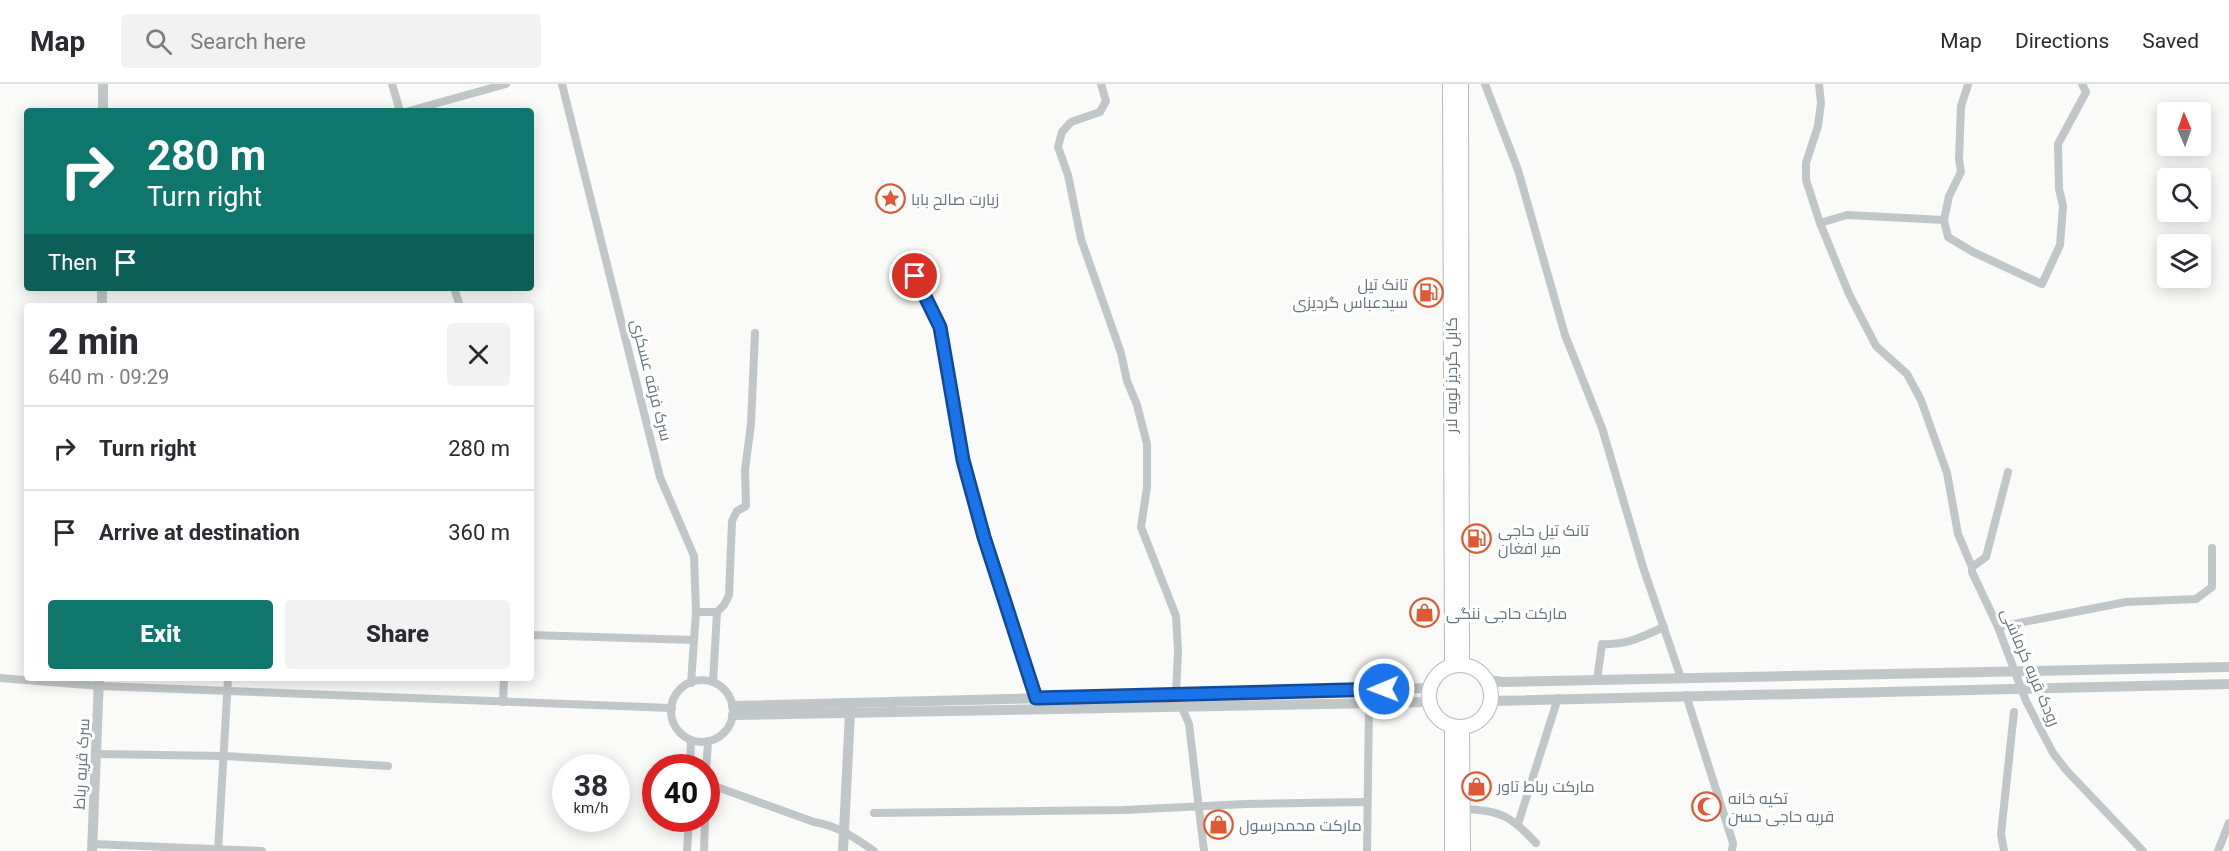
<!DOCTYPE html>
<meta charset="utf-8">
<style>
:root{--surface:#fff;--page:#f2f2f3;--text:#2b2b33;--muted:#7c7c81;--line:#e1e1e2;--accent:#0f766e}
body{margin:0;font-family:Roboto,Cairo,sans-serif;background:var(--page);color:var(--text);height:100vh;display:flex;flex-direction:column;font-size:22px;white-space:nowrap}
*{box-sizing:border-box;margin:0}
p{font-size:20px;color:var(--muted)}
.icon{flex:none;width:33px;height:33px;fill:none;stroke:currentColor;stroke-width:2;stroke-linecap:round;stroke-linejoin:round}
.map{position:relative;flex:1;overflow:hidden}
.panel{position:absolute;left:24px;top:219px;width:510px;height:378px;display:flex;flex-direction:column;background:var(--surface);border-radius:6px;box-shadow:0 3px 15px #0003}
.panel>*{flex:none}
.banner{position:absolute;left:24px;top:24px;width:510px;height:183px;border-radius:6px;box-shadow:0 3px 15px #0003;background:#0f766e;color:#fff;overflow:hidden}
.needle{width:39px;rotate:358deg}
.fabs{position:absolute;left:2157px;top:18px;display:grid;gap:12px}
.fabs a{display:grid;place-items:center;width:54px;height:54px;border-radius:6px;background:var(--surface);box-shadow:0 3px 15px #0003;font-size:30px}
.speed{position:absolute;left:552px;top:670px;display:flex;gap:12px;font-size:30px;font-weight:700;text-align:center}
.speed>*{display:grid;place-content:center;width:78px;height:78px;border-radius:50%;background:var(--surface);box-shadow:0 3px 15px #0003;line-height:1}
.speed small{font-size:15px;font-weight:400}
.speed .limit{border:9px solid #d22;background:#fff;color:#111}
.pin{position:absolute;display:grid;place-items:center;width:51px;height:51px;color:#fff;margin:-26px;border:3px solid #fff;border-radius:50%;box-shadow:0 2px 6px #0007}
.me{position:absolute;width:66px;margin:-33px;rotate:269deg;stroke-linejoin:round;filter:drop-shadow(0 0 4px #0008)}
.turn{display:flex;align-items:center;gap:21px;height:126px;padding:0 24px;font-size:27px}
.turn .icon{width:78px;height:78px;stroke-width:2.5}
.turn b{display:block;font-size:42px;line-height:51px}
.then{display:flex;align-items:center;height:57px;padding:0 24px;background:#0003;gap:12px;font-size:22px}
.round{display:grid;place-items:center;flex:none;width:63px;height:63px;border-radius:6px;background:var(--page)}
.headline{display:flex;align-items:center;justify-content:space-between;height:102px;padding:0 24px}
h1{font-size:36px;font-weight:800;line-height:45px}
.action{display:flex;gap:12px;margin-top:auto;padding:12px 24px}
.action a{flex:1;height:69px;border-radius:6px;background:var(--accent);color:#fff;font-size:24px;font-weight:800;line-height:69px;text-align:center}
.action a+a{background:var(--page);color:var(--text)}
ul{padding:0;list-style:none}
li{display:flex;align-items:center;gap:18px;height:84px;padding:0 24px;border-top:2px solid var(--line)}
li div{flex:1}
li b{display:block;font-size:22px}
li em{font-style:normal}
header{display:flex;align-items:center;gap:36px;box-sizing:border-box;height:84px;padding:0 30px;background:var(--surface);border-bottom:2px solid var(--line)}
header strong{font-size:28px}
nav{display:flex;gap:33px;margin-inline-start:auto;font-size:21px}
.search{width:420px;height:54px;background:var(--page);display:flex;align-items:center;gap:15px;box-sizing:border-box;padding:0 21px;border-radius:6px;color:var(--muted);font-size:22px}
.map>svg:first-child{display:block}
</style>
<header>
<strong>Map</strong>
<div class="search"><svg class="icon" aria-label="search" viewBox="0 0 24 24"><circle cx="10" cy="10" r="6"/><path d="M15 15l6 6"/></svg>Search here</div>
<nav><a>Map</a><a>Directions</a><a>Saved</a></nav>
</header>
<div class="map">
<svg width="2229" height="767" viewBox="0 0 2229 767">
<rect width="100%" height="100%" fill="#fafaf8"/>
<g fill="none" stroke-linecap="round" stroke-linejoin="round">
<defs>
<g id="trunk">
<path d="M 1450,0 L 1452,581"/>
<path d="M 1461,0 L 1462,580"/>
<circle cx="1460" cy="612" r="31"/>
<path d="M 1452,642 L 1452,767"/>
<path d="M 1462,643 L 1463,767"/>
</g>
</defs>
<use href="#trunk" stroke="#b5b9bc" stroke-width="16"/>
<g stroke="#c1c6c9" stroke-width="8">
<path d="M 392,0 L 400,27"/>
<path d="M 562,0 L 660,393 L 694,472 L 696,528 L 691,599"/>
<path d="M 1101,0 L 1106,17 L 1100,28 L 1071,38 L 1062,48 L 1058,63 L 1068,91 L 1081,155 L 1121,269 L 1127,297 L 1137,321 L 1147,360 L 1147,403 L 1141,443 L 1176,532 L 1178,567 L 1176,610 L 1189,640 L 1204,767"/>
<path d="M 1485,0 L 1518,86 L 1565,251 L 1602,344 L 1643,483 L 1681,594"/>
<path d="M 1819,0 L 1821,19 L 1818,42 L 1806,79 L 1806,96 L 1820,139 L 1849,210 L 1876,262 L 1907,290 L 1921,316 L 1947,389 L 1958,450 L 1972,483"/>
<path d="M 1968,1 L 1961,22 L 1959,75 L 1961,88 L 1949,112 L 1944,136 L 1948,153 L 1973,168 L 2042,200 L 2060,161 L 2063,122 L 2059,105 L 2058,60 L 2086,8 L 2082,0"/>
<path d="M 409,27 L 506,0"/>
<path d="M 1820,139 L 1847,131 L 1944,136"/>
<path d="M 915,192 L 940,243 L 962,376 L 984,453 L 1036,614"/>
<path d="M 454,204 L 460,222"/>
<path d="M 2008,388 L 1986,473 L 1972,483 L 1972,488 L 1998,543 L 2026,617 L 2053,669 L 2067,687 L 2143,767"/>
<path d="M 696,528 L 717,528 L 713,598"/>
<path d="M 717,528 L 724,521 L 729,511 L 732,437 L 737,427 L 746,422 L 745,386 L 751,340 L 755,249"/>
<path d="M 1998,543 L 2126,518 L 2196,515 L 2212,503 L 2212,464"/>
<path d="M 531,551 L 693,556"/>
<path d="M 0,594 L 100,602 L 672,624"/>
<path d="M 1597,596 L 1602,560 C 1626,562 1643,552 1664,543"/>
<circle cx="702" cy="627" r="31"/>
<path d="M 1686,611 L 1733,759 L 1732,767"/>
<path d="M 503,618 L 504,594"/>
<path d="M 96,670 L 225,672 L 388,682"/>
<path d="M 690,684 L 691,656"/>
<path d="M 706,691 L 708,657"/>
<path d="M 706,699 L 814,738 C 838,742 854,753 874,767"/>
<path d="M 1463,725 C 1500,726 1511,732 1536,759"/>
<path d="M 874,729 L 1124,726 L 1246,720 L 1367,718"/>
<path d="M 1518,740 L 1558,614"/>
<path d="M 92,760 L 262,767"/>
<path d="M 218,767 L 228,594"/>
<path d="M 687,767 L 689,735"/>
<path d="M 704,767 L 705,735"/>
<path d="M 1367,767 L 1369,619"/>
<path d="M 2004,767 L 2001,750 L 2014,628"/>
<path d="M 2218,767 L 2229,739"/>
</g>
<g stroke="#c1c6c9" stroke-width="10">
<path d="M 103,0 L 103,27"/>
<path d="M 102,222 L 102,204"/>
<path d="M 1488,596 L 1503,598 L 2229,583"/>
<path d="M 1491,617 L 2229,600"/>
<path d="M 733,622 L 1430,604"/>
<path d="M 733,631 L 1430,618"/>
<path d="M 92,767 L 99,594"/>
<path d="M 843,767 L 850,629"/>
</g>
<use href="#trunk" stroke="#fff" stroke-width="14"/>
</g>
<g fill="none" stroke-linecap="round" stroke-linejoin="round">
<defs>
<path id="route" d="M 915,192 L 940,243 L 963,376 L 984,453 L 1036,614 L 1384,605"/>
</defs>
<use href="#route" stroke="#114b97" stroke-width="15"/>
<use href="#route" stroke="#1a73e8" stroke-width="10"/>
</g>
<defs>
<symbol id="sight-ring" viewBox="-11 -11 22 22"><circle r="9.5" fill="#fff" stroke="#dd5a35" stroke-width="1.5"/><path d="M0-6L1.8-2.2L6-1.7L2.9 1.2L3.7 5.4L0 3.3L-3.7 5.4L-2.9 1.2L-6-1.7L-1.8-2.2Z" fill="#dd5a35"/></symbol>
<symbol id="fuel-ring" viewBox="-11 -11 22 22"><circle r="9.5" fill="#fff" stroke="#dd5a35" stroke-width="1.5"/><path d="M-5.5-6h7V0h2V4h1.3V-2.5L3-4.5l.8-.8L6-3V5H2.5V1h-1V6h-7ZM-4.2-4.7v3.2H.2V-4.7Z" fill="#dd5a35"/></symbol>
<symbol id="shop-ring" viewBox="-11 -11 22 22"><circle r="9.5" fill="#fff" stroke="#dd5a35" stroke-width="1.5"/><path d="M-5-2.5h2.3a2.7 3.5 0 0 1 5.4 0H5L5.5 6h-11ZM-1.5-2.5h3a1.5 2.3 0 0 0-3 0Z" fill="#dd5a35"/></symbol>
<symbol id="mosque-ring" viewBox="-11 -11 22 22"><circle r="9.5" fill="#fff" stroke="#dd5a35" stroke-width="1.5"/><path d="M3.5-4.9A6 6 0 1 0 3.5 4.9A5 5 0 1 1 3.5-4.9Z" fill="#dd5a35"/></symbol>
</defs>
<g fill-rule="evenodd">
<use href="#sight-ring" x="874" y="98" width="33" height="33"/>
<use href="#fuel-ring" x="1412" y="192" width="33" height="33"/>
<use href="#fuel-ring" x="1460" y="438" width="33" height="33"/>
<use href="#shop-ring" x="1408" y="512" width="33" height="33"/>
<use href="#shop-ring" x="1460" y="686" width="33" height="33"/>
<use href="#mosque-ring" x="1690" y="706" width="33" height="33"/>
<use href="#shop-ring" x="1202" y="724" width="33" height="33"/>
</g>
<g text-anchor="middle" stroke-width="6" stroke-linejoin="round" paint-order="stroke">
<g font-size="16" fill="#667681" stroke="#fff" text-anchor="start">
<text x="911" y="121">زیارت صالح بابا</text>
<text x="1408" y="206" text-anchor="end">تانک تیل<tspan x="1408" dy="18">سیدعباس گردیزی</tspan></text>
<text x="1498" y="452">تانک تیل حاجی<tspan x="1498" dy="18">میر افغان</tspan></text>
<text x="1446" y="535">مارکت حاجی ننگی</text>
<text x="1497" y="708">مارکت رباط تاور</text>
<text x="1728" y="720">تکیه خانه<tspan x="1728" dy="18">قریه حاجی حسن</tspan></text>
<text x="1239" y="747">مارکت محمدرسول</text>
</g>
<g font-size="16" fill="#667681" stroke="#fff">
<text transform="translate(1451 291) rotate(-90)" y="6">کابل گردیز لویه لار</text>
<text transform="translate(652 296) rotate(76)" y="6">سرک فرقه عسکری</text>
<text transform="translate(2031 583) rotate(67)" y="6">رودک قریه کرماشی</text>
<text transform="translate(81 680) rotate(-87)" y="6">سرک قریه رباط</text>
</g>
</g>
</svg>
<div class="fabs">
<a><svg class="needle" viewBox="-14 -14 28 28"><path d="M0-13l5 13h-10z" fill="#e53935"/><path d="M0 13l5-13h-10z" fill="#7c7c81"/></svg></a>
<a><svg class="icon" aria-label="search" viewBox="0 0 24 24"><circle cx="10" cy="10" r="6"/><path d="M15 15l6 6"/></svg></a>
<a><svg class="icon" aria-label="layers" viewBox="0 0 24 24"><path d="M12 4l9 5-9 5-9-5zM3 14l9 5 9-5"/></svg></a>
</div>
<div class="speed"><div>38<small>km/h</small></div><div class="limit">40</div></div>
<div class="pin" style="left:915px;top:192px;background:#d93025"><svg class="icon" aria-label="arrive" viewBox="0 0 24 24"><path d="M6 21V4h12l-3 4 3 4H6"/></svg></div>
<svg class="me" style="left:1384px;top:605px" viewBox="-20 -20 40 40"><circle r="17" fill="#1a73e8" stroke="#fff" stroke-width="3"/><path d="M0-11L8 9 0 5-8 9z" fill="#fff"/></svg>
<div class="banner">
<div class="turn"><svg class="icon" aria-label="right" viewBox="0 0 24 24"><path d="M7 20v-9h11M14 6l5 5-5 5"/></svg><div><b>280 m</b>Turn right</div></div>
<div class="then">Then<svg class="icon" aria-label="arrive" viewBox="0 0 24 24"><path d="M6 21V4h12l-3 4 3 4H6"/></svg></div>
</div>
<section class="panel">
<div class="headline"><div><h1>2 min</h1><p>640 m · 09:29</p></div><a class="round"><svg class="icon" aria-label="close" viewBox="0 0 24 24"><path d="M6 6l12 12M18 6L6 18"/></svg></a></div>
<ul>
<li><svg class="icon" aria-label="right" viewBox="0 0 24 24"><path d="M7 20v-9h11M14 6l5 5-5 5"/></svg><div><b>Turn right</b></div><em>280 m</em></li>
<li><svg class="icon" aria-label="arrive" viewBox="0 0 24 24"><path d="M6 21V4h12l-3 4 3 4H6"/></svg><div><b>Arrive at destination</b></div><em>360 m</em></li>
</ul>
<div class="action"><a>Exit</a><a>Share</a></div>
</section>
</div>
